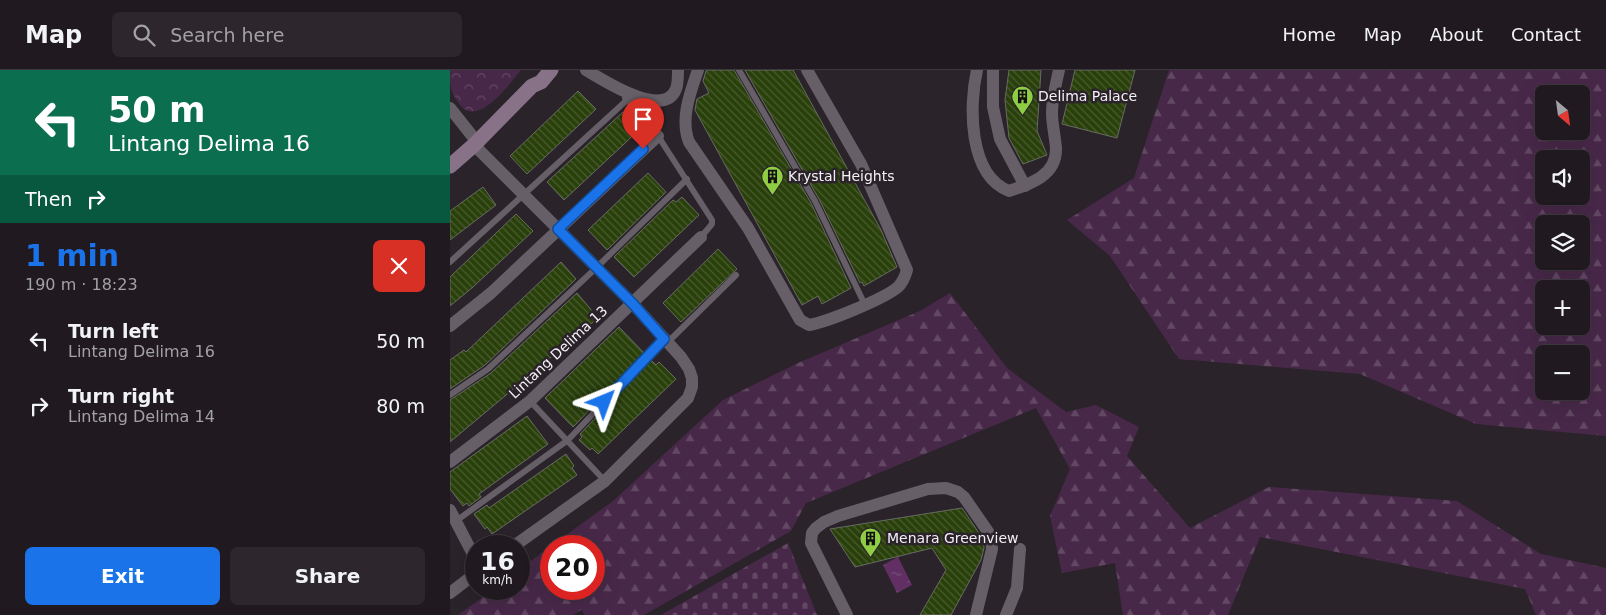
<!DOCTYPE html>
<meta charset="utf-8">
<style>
:root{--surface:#201a20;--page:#2d272d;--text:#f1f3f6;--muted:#a2a1a5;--line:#3d383e;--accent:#1a73e8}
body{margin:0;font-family:"DejaVu Sans",sans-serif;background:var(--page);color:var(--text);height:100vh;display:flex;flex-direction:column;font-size:19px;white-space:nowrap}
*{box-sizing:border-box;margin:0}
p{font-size:16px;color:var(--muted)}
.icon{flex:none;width:28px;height:28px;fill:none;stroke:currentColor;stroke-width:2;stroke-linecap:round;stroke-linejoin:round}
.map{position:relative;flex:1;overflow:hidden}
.panel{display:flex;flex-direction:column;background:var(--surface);width:450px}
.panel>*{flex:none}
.guide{background:#0b6e4f;color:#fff;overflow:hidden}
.needle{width:32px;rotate:151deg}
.fabs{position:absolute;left:1085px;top:15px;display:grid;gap:10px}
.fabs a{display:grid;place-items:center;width:55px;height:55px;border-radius:8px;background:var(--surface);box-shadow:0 5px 20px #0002,0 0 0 1px var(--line);font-size:25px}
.speed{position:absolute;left:15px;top:465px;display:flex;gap:10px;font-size:25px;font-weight:700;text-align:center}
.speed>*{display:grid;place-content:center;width:65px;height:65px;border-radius:50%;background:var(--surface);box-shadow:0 5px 20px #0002,0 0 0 1px var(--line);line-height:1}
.speed small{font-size:12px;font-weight:400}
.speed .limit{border:8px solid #d22;background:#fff;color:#111}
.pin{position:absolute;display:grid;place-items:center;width:42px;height:42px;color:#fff;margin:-51px -21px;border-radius:50% 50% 50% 0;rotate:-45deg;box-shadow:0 0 5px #0007}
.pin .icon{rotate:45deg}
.me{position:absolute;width:55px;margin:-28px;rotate:44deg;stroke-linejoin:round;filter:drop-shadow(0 0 4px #0008)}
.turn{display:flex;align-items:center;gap:18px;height:105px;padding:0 25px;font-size:22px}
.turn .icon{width:65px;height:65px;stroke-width:2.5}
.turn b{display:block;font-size:35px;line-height:42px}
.then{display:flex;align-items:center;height:48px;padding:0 25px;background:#0003;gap:10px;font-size:19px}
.round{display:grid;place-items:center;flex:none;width:52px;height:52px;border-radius:8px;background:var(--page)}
.overview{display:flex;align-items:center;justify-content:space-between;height:85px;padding:0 25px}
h1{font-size:30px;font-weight:700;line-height:38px;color:var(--accent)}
.primary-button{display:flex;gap:10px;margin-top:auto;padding:10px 25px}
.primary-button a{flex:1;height:58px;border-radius:8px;background:var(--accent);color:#fff;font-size:20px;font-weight:700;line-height:58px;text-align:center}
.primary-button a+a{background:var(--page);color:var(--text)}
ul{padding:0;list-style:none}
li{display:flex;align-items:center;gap:15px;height:65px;padding:0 25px}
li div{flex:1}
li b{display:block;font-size:19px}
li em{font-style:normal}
header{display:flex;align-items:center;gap:30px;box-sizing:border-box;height:70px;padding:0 25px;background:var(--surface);border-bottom:1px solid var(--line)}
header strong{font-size:24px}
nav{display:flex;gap:28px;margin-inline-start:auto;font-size:18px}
.search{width:350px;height:45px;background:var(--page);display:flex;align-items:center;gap:12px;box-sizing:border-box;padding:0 18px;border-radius:8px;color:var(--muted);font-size:19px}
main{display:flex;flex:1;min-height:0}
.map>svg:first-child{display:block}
</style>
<header>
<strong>Map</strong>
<div class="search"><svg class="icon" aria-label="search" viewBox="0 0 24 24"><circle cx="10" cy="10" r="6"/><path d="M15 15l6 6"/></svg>Search here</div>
<nav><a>Home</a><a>Map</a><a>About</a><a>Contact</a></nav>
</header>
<main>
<section class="panel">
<div class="guide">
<div class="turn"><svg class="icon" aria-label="left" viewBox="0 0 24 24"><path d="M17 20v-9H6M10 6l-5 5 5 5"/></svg><div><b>50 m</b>Lintang Delima 16</div></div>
<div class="then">Then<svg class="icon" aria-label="right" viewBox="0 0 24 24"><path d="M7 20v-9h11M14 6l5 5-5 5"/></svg></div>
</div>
<div class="overview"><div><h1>1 min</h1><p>190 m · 18:23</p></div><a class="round" style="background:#d93025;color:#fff"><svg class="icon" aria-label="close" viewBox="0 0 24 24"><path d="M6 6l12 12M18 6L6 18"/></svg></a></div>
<ul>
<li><svg class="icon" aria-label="left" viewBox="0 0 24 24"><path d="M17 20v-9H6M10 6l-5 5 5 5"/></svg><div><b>Turn left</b><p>Lintang Delima 16</p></div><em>50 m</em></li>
<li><svg class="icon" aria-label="right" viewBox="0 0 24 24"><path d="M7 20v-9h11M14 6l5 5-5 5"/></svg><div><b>Turn right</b><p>Lintang Delima 14</p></div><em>80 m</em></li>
</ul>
<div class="primary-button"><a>Exit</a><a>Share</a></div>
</section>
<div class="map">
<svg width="1156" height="545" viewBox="0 0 1156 545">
<defs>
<pattern id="forest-firs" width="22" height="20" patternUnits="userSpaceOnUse" patternTransform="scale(1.25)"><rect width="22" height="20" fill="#482849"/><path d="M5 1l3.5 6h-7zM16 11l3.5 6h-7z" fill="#634864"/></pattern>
<pattern id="cemetery-stones" width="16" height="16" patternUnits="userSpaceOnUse" patternTransform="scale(1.25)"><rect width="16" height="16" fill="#482849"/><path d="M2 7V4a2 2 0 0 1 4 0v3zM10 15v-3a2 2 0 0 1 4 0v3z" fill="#634864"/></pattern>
<pattern id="park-crowns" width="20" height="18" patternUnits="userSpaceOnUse" patternTransform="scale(1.25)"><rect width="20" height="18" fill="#482849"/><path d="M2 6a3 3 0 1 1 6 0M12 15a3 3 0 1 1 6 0" fill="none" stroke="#634864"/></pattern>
<pattern id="water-ripples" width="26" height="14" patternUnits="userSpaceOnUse" patternTransform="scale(1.25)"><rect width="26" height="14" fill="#612f63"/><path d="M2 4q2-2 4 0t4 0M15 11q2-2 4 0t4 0" fill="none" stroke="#784d7a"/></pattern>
<pattern id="building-back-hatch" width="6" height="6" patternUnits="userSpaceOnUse" patternTransform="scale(1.25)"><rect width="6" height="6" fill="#29400b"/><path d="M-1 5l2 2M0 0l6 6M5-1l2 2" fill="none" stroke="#495c2f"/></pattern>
</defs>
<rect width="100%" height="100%" fill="#2a232a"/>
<g fill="url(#forest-firs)" fill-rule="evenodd">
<path d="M 719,0 L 1156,0 L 1156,366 L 1026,354 L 910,304 L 729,289 L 660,186 L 617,150 L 684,108 ZM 1094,24 L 1131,24 L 1131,61 L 1094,61 ZM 1094,89 L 1131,89 L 1131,126 L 1094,126 ZM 1094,154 L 1131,154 L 1131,191 L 1094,191 ZM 1094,219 L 1131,219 L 1131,256 L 1094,256 ZM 1094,284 L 1131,284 L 1131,321 L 1094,321 Z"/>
<path d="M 500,223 L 557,298 L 616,342 L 646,335 L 689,357 L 677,386 L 740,458 L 819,417 L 1007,431 L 1091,484 L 1156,498 L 1156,545 L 1086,545 L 1075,519 L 810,467 L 778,545 L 673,545 L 665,493 L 612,503 L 600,446 L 620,399 L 586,338 L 356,433 L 341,461 L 194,545 L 135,545 L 131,540 L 123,545 L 8,545 L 44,519 L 69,519 L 69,500 L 101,476 L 101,519 L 144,519 L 144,476 L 101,476 L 163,431 L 273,330 L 348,293 L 470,241 Z"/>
</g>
<path fill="url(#cemetery-stones)" d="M 338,473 L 367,545 L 211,545 Z"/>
<path fill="url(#park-crowns)" d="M 0,0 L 71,0 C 60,13 29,57 11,36 C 0,21 0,19 0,0 Z"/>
<path fill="url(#water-ripples)" d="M 448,487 L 462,515 L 447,523 L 433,495 Z"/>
<g fill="url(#building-back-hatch)" stroke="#676c62">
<path d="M 258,0 L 284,0 L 361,133 L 401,218 L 372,234 L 368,226 L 352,235 L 245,40 L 247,29 L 259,23 L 253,11 L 256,1 Z"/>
<path d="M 295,0 L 343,0 L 431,160 L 447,197 L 414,216 L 412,212 L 410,213 L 369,129 Z"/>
<path d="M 559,0 L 591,0 L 587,61 L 597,85 L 573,94 L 559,68 L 555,30 Z"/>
<path d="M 625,0 L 685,0 L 667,68 L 612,54 Z"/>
<path d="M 128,21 L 146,39 L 77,104 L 60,86 Z"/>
<path d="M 173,42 L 189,60 L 114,130 L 97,112 Z"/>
<path d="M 198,103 L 216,122 L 157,180 L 138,160 Z"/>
<path d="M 33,117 L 46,135 L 0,170 L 0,141 Z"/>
<path d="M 232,127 L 249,145 L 184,207 L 164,187 L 223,130 L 226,132 Z"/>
<path d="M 66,144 L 83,161 L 23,217 L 0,236 L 0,207 Z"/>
<path d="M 268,179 L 287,199 L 231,252 L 213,233 Z"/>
<path d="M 111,192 L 126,209 L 35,295 L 0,319 L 0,290 L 14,280 L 16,282 Z"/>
<path d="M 127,223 L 148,248 L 0,372 L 0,330 L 41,303 Z"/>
<path d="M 169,257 L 194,283 L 123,357 L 95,328 Z"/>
<path d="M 201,290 L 206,295 L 209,292 L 226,309 L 148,384 L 142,378 L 140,380 L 129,370 L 132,367 L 130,364 Z"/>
<path d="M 77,346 L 98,374 L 29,424 L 31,427 L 19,436 L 17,433 L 13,436 L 0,419 L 0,402 Z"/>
<path d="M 116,384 L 124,396 L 122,398 L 127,405 L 42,464 L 37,457 L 35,459 L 24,444 L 37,435 L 39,438 Z"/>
<path d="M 512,438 L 533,469 L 534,478 L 531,490 L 501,545 L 470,545 L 496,500 L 482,478 L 405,497 L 380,459 Z"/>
</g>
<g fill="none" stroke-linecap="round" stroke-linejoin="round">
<g stroke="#675f67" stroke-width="6">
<path d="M 289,0 L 365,131 L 415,235"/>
<path d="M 175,28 L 201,55 L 262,150 L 262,154 L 251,167"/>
<path d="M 0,192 L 177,30"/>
<path d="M 218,272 L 286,205"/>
<path d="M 0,325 L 38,299 L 146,198 L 237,109"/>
<path d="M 80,331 L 155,411"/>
<path d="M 6,451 L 118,370 L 214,269"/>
</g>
<g stroke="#675f67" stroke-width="12">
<path d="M 136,0 C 153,10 214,50 226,19 C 228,14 228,6 228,0"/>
<path d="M 248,0 C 240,23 230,49 239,72 L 298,158 L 350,250 L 359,255 C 377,252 434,229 448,217 C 453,212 455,207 457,200 L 411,94 L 357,0"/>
<path d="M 527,0 C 519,35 518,105 559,121 C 581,114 607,105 606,78 C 605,66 602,54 602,43 C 602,28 606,14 609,0"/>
<path d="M 543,0 L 543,37 L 550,69 L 575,116"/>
<path d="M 0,38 L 27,72"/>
<path d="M 24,75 L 183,234 L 231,287 L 239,299 L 242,308 L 242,317 L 238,328 L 155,411 L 64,476"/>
<path d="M 0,256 L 41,223 L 208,66"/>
<path d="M 0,392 L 80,331 L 251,167"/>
<path d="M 0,440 L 26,490"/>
<path d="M 0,523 L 26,503"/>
<path d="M 397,545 L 361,473 L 362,463 L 366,458 L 374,452 L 388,446 L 478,419 L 496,418 L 508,422 L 514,427 L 541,466 L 542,479 L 526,545"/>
<path d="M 556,545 L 567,518 L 570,479"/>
</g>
<path stroke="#887288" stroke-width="15" d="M 0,96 L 24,75 L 82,16 L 91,12 L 101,0"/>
</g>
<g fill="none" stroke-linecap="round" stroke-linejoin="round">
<defs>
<path id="route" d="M 154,332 L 214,269 L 183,234 L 108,159 L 193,79"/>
</defs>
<use href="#route" stroke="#114b97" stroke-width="12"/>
<use href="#route" stroke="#1a73e8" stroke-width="9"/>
</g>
<defs>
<symbol id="building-pin" viewBox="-11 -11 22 30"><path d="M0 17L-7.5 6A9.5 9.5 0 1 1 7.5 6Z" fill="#8fcd42" stroke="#2a232a"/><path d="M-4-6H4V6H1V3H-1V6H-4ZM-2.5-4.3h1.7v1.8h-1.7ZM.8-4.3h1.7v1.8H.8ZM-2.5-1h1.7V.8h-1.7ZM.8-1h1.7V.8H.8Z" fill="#111"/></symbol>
</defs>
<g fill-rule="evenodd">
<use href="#building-pin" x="560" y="14" width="25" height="34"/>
<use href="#building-pin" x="310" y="94" width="25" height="34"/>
<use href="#building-pin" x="408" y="456" width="25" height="34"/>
</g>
<g text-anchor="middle" stroke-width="5" stroke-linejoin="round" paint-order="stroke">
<g font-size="14" fill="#f5f0f5" stroke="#2a232a" text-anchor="start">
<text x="588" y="31">Delima Palace</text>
<text x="338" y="111">Krystal Heights</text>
<text x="437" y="473">Menara Greenview</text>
</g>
<g font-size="14" fill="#f5f0f5" stroke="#2a232a">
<text transform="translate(108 282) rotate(-43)" y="5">Lintang Delima 13</text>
</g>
</g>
</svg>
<div class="fabs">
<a><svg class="needle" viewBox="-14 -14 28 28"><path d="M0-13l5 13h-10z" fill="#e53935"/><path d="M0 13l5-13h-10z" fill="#a2a1a5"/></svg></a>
<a><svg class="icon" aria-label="sound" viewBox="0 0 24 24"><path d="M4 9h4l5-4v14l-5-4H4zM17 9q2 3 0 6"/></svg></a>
<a><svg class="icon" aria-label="layers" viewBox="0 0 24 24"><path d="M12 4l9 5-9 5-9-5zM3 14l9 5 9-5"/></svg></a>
<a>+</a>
<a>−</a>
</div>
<div class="speed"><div>16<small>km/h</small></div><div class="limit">20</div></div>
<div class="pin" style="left:193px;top:79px;background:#d93025"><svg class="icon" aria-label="arrive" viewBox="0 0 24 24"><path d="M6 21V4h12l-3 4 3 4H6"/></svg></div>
<svg class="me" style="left:154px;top:332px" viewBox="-20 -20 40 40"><path d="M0-17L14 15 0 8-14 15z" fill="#1a73e8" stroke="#fff" stroke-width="4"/></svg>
</div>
</main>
